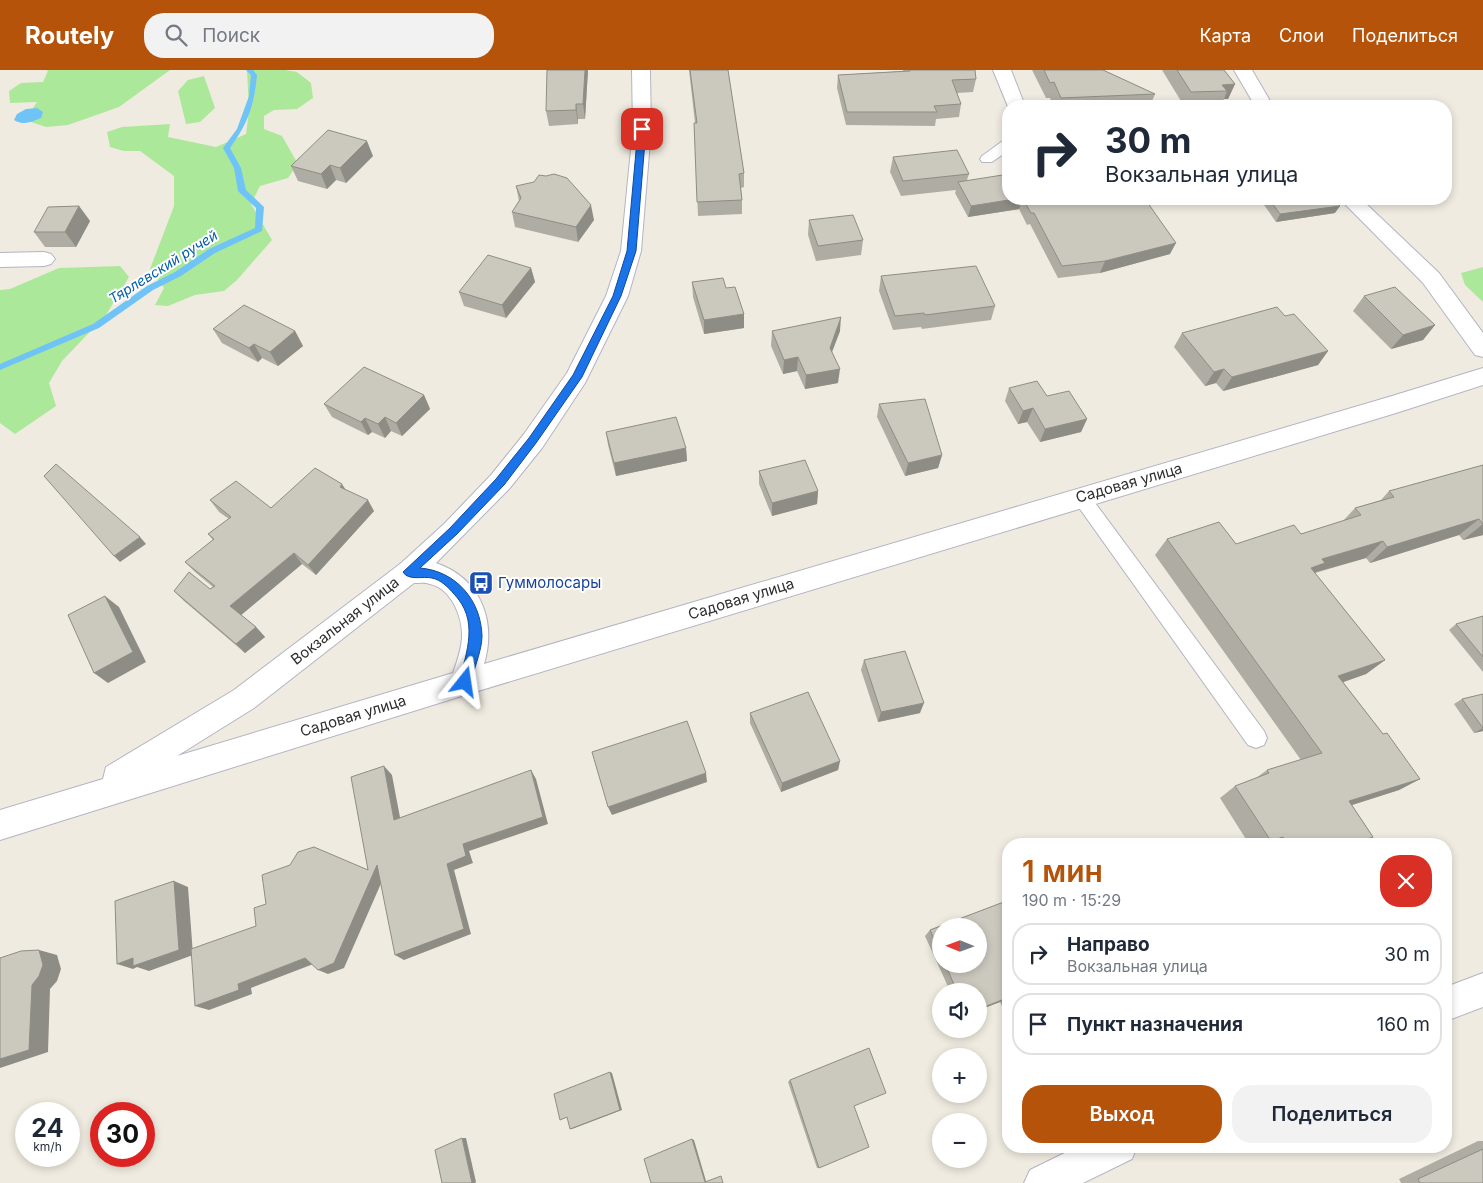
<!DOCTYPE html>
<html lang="ru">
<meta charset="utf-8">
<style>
:root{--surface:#fff;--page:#f2f2f3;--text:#1f2937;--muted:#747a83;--line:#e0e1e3;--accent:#b45309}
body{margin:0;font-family:Inter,sans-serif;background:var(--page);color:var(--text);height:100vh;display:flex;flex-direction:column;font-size:19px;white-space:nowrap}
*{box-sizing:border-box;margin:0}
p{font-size:16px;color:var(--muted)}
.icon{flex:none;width:28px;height:28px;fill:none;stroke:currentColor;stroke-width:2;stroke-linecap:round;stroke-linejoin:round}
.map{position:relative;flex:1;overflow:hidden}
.sheet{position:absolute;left:1002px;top:768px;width:450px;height:315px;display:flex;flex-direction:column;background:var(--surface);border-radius:20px;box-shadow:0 2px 8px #0003}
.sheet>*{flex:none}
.top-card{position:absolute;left:1002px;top:30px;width:450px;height:105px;border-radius:20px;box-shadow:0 2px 8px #0003;background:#fff;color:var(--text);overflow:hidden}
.needle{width:32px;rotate:271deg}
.fabs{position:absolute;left:932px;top:848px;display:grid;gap:10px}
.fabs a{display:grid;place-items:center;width:55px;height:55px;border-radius:50%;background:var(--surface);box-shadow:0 2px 8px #0003;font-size:25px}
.speed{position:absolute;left:15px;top:1032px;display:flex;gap:10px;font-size:25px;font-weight:700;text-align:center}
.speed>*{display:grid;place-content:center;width:65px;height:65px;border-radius:50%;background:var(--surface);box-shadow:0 2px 8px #0003;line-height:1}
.speed small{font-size:12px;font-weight:400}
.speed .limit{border:8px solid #d22;background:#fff;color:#111}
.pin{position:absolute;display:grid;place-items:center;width:42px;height:42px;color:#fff;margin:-21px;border-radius:10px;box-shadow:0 2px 8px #0006}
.me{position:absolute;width:55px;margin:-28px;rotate:15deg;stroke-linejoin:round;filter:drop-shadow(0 0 4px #0008)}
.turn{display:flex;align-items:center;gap:18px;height:105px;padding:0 20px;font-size:22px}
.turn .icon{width:65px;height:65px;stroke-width:2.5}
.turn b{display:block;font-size:35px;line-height:42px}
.round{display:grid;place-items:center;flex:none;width:52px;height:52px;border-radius:20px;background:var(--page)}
.head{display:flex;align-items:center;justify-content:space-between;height:85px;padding:0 20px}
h1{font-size:30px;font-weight:600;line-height:38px;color:var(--accent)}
.primary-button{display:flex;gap:10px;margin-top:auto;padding:10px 20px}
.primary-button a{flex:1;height:58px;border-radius:20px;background:var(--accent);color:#fff;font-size:20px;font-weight:600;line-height:58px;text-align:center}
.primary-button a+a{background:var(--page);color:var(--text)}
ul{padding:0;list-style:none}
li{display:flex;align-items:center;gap:15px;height:62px;margin:0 10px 8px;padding:0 10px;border:2px solid var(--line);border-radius:20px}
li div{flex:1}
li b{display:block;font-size:19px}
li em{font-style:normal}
header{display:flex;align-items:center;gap:30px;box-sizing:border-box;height:70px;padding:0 25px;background:var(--accent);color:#fff}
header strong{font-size:24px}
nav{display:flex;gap:28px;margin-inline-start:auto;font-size:18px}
.search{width:350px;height:45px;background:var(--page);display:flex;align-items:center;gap:12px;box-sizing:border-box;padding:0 18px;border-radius:20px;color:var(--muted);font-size:19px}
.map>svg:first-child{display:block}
</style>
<header>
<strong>Routely</strong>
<div class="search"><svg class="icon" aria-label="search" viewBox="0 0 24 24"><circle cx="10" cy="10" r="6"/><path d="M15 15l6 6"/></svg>Поиск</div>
<nav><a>Карта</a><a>Слои</a><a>Поделиться</a></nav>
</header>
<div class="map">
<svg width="1483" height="1113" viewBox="0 0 1483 1113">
<rect width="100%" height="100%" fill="#f0ebe0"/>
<g fill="#ace89a">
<path d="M 46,0 L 170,0 L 119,37 L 68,55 L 46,57 L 25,50 L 37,32 L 10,33 L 9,21 L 21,13 L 43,12 L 48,1 Z"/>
<path d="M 247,0 L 285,0 L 297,2 L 311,13 L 313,28 L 297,39 L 274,40 L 264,46 L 264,59 L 282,66 L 298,94 L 288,108 L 260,116 L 251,134 L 272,170 L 237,210 L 224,221 L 195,225 L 168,236 L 155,235 L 164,218 L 150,199 L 174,136 L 174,106 L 140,81 L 124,81 L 110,77 L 107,62 L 122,57 L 170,54 L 168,67 L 216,77 L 246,64 L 249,40 Z"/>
<path d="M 204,6 L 215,38 L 200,52 L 186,54 L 178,21 L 188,10 Z"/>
<path d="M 120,196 L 129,207 L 106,245 L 62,291 L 49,313 L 56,336 L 15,364 L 0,353 L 0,220 L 10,219 L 59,198 Z"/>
<path d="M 1483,197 L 1483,232 L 1465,215 L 1461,203 Z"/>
</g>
<path fill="#6fc3f6" d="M 37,38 L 43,42 L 41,48 C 31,52 24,56 14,50 L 17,44 L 26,39 Z"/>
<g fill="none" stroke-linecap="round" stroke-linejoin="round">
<path fill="#6fc3f6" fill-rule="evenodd" d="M 246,0 L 253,0 L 257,5 C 254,36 248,53 230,78 L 241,98 L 246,120 L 264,137 L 262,161 L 215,183 L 181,206 L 153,220 L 99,258 L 0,300 L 0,294 L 93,254 L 147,216 L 175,202 L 209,179 L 255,158 L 256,138 L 238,121 L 234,98 L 223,78 L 237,59 L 249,26 L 251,5 Z"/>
<defs>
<g id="lane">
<path d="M 1009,69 L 1009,80 L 992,92 L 982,92 L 980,89 L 982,86 L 1004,70 Z"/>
<path d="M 1081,420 L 1087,422 L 1264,661 L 1267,668 L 1264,675 L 1256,678 L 1248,675 L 1075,432 L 1072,427 L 1075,422 Z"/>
</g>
<g id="street">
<path d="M 632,0 L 650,0 L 651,59 L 641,181 L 628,226 L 585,313 L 542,378 L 509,419 L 436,493 C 480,508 497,550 484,594 L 1392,326 L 1483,298 L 1483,315 L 1396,343 L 465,625 L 0,770 L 0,740 L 103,709 L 106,697 L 234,620 L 400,494 L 444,454 L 491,405 L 524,364 L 567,303 L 606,226 L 621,181 L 633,59 ZM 414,513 C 419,513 425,512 430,514 C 452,519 463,548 462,568 C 461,580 457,592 453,603 L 177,686 L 254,638 Z"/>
<path d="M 993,0 L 1011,0 L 1025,36 L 1009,36 L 1009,39 Z"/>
<path d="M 1234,0 L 1252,0 L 1273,36 L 1255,36 Z"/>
<path d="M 1340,129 L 1361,129 L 1439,203 L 1483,263 L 1483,287 L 1475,285 L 1423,213 Z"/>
<path d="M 44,182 L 51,184 L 55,189 L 51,194 L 44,196 L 0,197 L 0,183 Z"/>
<path d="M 1483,903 L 1483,937 L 1446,951 L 1446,917 Z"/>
<path d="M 1079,1076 L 1137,1076 L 1132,1089 L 1083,1113 L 1024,1113 L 1030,1100 Z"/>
</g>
</defs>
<use href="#lane" stroke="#b4b4c2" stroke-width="2"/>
<use href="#street" stroke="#b4b4c2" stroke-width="2"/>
<use href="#lane" fill="#fff" fill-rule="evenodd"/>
<use href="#street" fill="#fff" fill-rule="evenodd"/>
</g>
<g fill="#afada3" fill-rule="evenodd">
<path d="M 588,0 L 585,49 L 578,49 L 578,54 L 549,56 L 546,41 Z"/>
<path d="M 689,0 L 728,0 L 744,103 L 744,117 L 741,118 L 742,130 L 742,144 L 698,146 L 694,53 L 695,53 Z"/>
<path d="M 903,0 L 975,0 L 976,9 L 973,22 L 957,23 L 961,34 L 959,47 L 936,49 L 935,56 L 846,55 L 837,18 L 838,5 L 903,1 Z"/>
<path d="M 1032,0 L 1103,0 L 1155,24 L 1150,36 L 1053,36 L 1050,28 L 1046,28 Z"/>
<path d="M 1162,0 L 1224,0 L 1235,14 L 1228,29 L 1224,29 L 1221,36 L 1184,36 Z"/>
<path d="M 373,86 L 346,113 L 336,110 L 327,119 L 298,111 L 291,96 Z"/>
<path d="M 893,87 L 969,104 L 967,110 L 1009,129 L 1145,129 L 1170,184 L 1100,203 L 1058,208 L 1030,154 L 1027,155 L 1019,139 L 968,147 L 955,123 L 956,120 L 901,126 L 890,102 Z"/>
<path d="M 516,116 L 594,150 L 578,172 L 515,157 L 512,142 L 519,131 Z"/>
<path d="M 1260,129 L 1332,129 L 1335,143 L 1276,152 Z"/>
<path d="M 79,136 L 90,151 L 76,177 L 45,177 L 34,162 Z"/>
<path d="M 809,150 L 863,170 L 861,185 L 816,191 L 808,165 Z"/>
<path d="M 531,198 L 535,212 L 506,248 L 464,236 L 459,222 Z"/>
<path d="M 881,206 L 995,236 L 991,250 L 922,259 L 921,257 L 893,260 L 879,221 Z"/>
<path d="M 692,212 L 726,218 L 744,244 L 744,258 L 704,264 L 693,227 Z"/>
<path d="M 1364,226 L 1435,255 L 1423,270 L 1391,279 L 1353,241 Z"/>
<path d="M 1285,246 L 1328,281 L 1318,295 L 1223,321 L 1216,313 L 1205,316 L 1174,277 L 1182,263 Z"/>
<path d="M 213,259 L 295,261 L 303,276 L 278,296 L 262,288 L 258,292 L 222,273 Z"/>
<path d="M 772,261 L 840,261 L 832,282 L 838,313 L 805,319 L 797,301 L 783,304 L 771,276 Z"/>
<path d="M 1009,318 L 1047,326 L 1087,349 L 1081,362 L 1040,372 L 1027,352 L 1018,354 L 1005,331 Z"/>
<path d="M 424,325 L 430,339 L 402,366 L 391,361 L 385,368 L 372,362 L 368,365 L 332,347 L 324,334 Z"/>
<path d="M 879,334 L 942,385 L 938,398 L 905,406 L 877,347 Z"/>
<path d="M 606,362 L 686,378 L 687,391 L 616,406 L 608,375 Z"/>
<path d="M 1483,395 L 1483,465 L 1463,470 L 1459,465 L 1370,493 L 1366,488 L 1315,503 L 1385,590 L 1366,604 L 1343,612 L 1383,664 L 1420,709 L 1399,720 L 1352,735 L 1373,767 L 1361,774 L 1249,774 L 1220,728 L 1235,716 L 1256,708 L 1267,700 L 1301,690 L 1155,485 L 1167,469 L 1236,474 L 1301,464 L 1343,451 L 1355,438 L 1381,430 L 1389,421 Z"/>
<path d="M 759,401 L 818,421 L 817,434 L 772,446 L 759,414 Z"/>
<path d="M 346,420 L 374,441 L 316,505 L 302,494 L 241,545 L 256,557 L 265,567 L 245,583 L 184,531 L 174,521 L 210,519 L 213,517 L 195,502 L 185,492 L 213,470 L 208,464 L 229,449 L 219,442 L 210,430 L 271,438 Z"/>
<path d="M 1483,546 L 1483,602 L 1449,560 L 1456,554 Z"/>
<path d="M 864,590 L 920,643 L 878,652 L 861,600 Z"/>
<path d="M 1483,624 L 1483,661 L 1474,663 L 1454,634 L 1462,629 Z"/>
<path d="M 750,643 L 840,691 L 838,700 L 781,722 L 750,653 Z"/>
<path d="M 1009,830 L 1009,951 L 1000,932 L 979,940 L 979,921 L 950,921 L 925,866 L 930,860 ZM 941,856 L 979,894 L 941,894 Z"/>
<path d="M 790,1010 L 854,1036 L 819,1098 L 817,1098 L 788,1012 Z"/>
<path d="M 1478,1071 L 1483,1071 L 1483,1113 L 1401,1113 L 1399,1109 Z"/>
</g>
<g fill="#8e8d85">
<path d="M 585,0 L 588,0 L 585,49 L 583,34 Z"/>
<path d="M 1235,14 L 1228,29 L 1224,29 L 1227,21 L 1222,15 Z"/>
<path d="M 576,34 L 578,49 L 578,54 L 576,40 Z"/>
<path d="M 367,71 L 373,86 L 346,113 L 340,98 Z"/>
<path d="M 330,95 L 336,110 L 327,119 L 321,104 Z"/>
<path d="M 1015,129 L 1022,129 L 1019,139 L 968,147 L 971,136 Z"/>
<path d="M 591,135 L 594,150 L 578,172 L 576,157 Z"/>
<path d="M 79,136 L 90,151 L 76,177 L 65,162 Z"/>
<path d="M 1340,136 L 1335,143 L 1276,152 L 1280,144 Z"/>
<path d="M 1176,173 L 1170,184 L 1100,203 L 1105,191 Z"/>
<path d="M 531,198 L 535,212 L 506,248 L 502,235 Z"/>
<path d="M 744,244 L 744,258 L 704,264 L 704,250 Z"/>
<path d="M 841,247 L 840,261 L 828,292 L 830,278 Z"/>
<path d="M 1435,255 L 1423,270 L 1391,279 L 1403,265 Z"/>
<path d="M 295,261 L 303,276 L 278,296 L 270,282 Z"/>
<path d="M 254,274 L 262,288 L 258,292 L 249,278 Z"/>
<path d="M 1328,281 L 1318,295 L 1223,321 L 1232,307 Z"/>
<path d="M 798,287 L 797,301 L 783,304 L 784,290 Z"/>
<path d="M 840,299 L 838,313 L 805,319 L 806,305 Z"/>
<path d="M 1224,299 L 1216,313 L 1205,316 L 1214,302 Z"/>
<path d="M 424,325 L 430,339 L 402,366 L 396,353 Z"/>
<path d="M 1033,338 L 1027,352 L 1018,354 L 1023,341 Z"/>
<path d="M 385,347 L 391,361 L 385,368 L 378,354 Z"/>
<path d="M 365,348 L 372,362 L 368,365 L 361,352 Z"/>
<path d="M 1087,349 L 1081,362 L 1040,372 L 1045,359 Z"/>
<path d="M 686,378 L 687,391 L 616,406 L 614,393 Z"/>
<path d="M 942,385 L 938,398 L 905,406 L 908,393 Z"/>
<path d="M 342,414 L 349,425 L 340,417 Z"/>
<path d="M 818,421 L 817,434 L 772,446 L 772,433 Z"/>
<path d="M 368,430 L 374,441 L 316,505 L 308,495 Z"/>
<path d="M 1479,449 L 1459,465 L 1370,493 L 1387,477 Z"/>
<path d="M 1483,454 L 1483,465 L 1463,470 Z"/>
<path d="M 140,467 L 146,474 L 120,492 L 114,486 Z"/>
<path d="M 1383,471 L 1366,488 L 1316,502 L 1309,509 L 1311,498 L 1322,489 Z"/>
<path d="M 294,483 L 302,494 L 240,546 L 230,536 Z"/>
<path d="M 105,526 L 119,537 L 146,592 L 108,613 L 94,603 Z"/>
<path d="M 256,557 L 265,567 L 245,583 L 236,574 Z"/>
<path d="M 1385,590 L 1366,604 L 1321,620 L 1338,606 Z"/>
<path d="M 924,633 L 920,643 L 878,652 L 881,642 Z"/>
<path d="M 1483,658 L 1483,661 L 1474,663 Z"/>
<path d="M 840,691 L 838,700 L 781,722 L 782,713 Z"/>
<path d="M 384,696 L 392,705 L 402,758 L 394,750 Z"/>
<path d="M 531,700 L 536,709 L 548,754 L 469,781 L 473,793 L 454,800 L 471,864 L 404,890 L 395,885 L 447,794 L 463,774 Z"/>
<path d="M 706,703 L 707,712 L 612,745 L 608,737 Z"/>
<path d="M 1420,709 L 1399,720 L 1330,742 L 1349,731 Z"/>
<path d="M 1283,767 L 1271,774 L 1267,774 L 1271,771 Z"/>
<path d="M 377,795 L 386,802 L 344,898 L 328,904 L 318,900 Z"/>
<path d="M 174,811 L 188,817 L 193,885 L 149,901 L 137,897 L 133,899 L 117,894 L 133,888 Z"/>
<path d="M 39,880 L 57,885 L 61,899 L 57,911 L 50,919 L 48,982 L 0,998 L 0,989 Z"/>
<path d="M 305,888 L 316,893 L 251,918 L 252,924 L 209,940 L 195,936 L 238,914 Z"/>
<path d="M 1007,928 L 1000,932 L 979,940 L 979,939 Z"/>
<path d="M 610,1002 L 612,1003 L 622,1040 L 572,1059 L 570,1059 Z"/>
<path d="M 462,1068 L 466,1068 L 476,1112 L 475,1113 L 472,1113 Z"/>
<path d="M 692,1069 L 694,1070 L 706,1111 L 705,1112 Z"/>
</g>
<g fill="#cbc9be" stroke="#8e8d85">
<path d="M 547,0 L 585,0 L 583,34 L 576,34 L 576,40 L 546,41 Z"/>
<path d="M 690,0 L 728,0 L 744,103 L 739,104 L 742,130 L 697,132 L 694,53 L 697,53 Z"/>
<path d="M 910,0 L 975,0 L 976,9 L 952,10 L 961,34 L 934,36 L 937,42 L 847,42 L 838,5 L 910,1 Z"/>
<path d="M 1044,0 L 1103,0 L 1155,24 L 1061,28 L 1054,12 L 1050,13 Z"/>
<path d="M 1177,0 L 1224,0 L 1235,14 L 1222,15 L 1227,21 L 1191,22 Z"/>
<path d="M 328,60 L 367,71 L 340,98 L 330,95 L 321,104 L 291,96 Z"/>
<path d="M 957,80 L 969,104 L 903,111 L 893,87 Z"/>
<path d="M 554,104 L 567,108 L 591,135 L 576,157 L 512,142 L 521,128 L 516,116 L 534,112 L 539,105 L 546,106 Z"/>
<path d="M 1009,104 L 1009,129 L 1015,129 L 971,136 L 958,112 Z"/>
<path d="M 1023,129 L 1145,129 L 1176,173 L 1105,191 L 1062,196 L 1034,143 L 1031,143 Z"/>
<path d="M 1269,129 L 1332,129 L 1340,136 L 1280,144 Z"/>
<path d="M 79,136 L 65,162 L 34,162 L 48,137 Z"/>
<path d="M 853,145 L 863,170 L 818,176 L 809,150 Z"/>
<path d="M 488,185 L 531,198 L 502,235 L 459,222 Z"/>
<path d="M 976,196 L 995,236 L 925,245 L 924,243 L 895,246 L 881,206 Z"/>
<path d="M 723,208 L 726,218 L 735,217 L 744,244 L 704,250 L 692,212 Z"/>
<path d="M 1395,217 L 1435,255 L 1403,265 L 1364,226 Z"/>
<path d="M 244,235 L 295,261 L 270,282 L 254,274 L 249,278 L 213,259 Z"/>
<path d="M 1277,237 L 1285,246 L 1294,244 L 1328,281 L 1232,307 L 1224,299 L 1214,302 L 1182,263 Z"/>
<path d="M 841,247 L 830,278 L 840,299 L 806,305 L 798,287 L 784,290 L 772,261 Z"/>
<path d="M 364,297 L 424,325 L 396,353 L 385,347 L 378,354 L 365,348 L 361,352 L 324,334 Z"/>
<path d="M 1037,311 L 1047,326 L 1069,321 L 1087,349 L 1045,359 L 1033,338 L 1023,341 L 1009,318 Z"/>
<path d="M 925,329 L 942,385 L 908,393 L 879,334 Z"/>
<path d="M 676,347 L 686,378 L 614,393 L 606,362 Z"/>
<path d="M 805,390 L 818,421 L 772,433 L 759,401 Z"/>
<path d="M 56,394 L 140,467 L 114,486 L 44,406 Z"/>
<path d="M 1483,395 L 1483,454 L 1479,449 L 1387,477 L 1383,471 L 1322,489 L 1325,493 L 1311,498 L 1385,590 L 1338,606 L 1383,664 L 1387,663 L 1420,709 L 1349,731 L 1373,767 L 1360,772 L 1361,774 L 1288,774 L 1283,767 L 1271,771 L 1235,716 L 1269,703 L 1267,700 L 1322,683 L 1167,469 L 1219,452 L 1236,474 L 1294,455 L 1301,464 L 1361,445 L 1355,438 L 1394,427 L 1389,421 Z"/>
<path d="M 315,398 L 342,414 L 340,417 L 368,430 L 308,495 L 294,483 L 230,536 L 256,557 L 236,574 L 174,521 L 189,502 L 210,519 L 215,516 L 185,492 L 214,469 L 208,464 L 231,447 L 210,430 L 236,411 L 271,438 Z"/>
<path d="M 105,526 L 133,582 L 94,603 L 68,545 Z"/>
<path d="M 1483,546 L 1483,587 L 1456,554 Z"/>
<path d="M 905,581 L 924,633 L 881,642 L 864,590 Z"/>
<path d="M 808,622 L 840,691 L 782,713 L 750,643 Z"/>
<path d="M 1483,624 L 1483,658 L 1462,629 Z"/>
<path d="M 687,651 L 706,703 L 608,737 L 592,682 Z"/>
<path d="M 384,696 L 394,750 L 531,700 L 543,747 L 463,774 L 466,786 L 447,794 L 464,859 L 395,885 L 377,795 L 334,893 L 318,900 L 305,888 L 238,914 L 239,920 L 195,936 L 191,879 L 256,856 L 254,838 L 266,834 L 262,805 L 290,795 L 298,782 L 314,777 L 368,800 L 351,707 Z"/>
<path d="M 174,811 L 179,880 L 133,896 L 133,888 L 117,894 L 115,831 Z"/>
<path d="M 1009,830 L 1009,932 L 1007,928 L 979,939 L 979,921 L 971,921 L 970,918 L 960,921 L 957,921 L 945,894 L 979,894 L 979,856 L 941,856 L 941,885 L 930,860 Z"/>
<path d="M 39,880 L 43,895 L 39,906 L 32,915 L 29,980 L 0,989 L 0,888 L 21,881 Z"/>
<path d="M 869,978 L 886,1023 L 854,1036 L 869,1077 L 819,1098 L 790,1010 Z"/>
<path d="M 610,1002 L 620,1040 L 570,1059 L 567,1047 L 560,1050 L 554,1024 Z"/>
<path d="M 462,1068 L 472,1113 L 442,1113 L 435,1080 Z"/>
<path d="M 692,1069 L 705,1112 L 721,1106 L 723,1113 L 651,1113 L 644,1089 Z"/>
<path d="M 1483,1079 L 1483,1113 L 1420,1113 L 1418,1109 Z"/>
</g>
<path fill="#1a73e8" stroke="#114b97" d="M 642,56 L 646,59 L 636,181 L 621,226 L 582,307 L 536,373 L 504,415 L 457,464 L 420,498 C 456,501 481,530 482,566 C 482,580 474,598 471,612 L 469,615 L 465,617 L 460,615 L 459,612 C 467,581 479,550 454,524 C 448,517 441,510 432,508 C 423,506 408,511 403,502 L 450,458 L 496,409 L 529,368 L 573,305 L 613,226 L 627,181 L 638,59 Z"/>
<defs>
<symbol id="bus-square" viewBox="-11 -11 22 22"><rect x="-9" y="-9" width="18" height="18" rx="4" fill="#1a4fb4" stroke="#fff"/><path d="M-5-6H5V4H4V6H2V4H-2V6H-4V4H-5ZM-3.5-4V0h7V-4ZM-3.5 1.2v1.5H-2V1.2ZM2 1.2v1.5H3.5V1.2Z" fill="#fff"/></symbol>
</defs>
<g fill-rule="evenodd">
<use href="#bus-square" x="467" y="499" width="28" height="28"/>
</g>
<g text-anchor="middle" stroke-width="4" stroke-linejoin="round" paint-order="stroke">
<g font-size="14" font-style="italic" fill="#065faa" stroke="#fff">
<text transform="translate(163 197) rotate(-32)" y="5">Тярлевский ручей</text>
</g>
<g font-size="15" fill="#2e2e2e" stroke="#fff">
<text transform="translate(1129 413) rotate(-16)" y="5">Садовая улица</text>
<text transform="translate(741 529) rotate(-17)" y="5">Садовая улица</text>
<text transform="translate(345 551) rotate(-38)" y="5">Вокзальная улица</text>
<text transform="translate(353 646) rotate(-17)" y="5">Садовая улица</text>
</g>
<g font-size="15" fill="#164399" stroke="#fff" text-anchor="start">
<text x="498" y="518">Гуммолосары</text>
</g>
</g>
</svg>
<div class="fabs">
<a><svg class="needle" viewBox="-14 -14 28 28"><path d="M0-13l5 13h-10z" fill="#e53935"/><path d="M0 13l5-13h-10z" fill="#747a83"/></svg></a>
<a><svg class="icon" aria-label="sound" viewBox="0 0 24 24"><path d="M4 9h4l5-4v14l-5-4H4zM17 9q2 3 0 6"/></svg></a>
<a>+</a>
<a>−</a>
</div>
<div class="speed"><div>24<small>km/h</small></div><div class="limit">30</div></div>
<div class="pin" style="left:642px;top:59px;background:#d93025"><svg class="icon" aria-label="arrive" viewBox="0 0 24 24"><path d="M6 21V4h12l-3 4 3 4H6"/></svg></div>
<svg class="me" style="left:465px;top:612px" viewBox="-20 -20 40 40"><path d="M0-17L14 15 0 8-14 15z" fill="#1a73e8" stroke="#fff" stroke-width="4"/></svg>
<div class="top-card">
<div class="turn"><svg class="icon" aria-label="right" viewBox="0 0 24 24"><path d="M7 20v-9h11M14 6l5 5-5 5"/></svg><div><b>30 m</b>Вокзальная улица</div></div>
</div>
<section class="sheet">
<div class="head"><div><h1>1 мин</h1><p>190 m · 15:29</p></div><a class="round" style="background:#d93025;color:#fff"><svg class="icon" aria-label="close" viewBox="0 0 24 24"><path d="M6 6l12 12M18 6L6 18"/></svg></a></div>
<ul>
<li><svg class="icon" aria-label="right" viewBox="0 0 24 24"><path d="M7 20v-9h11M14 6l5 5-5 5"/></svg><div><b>Направо</b><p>Вокзальная улица</p></div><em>30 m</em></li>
<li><svg class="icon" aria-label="arrive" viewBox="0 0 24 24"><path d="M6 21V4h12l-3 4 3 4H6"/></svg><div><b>Пункт назначения</b></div><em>160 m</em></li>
</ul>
<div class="primary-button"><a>Выход</a><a>Поделиться</a></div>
</section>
</div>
